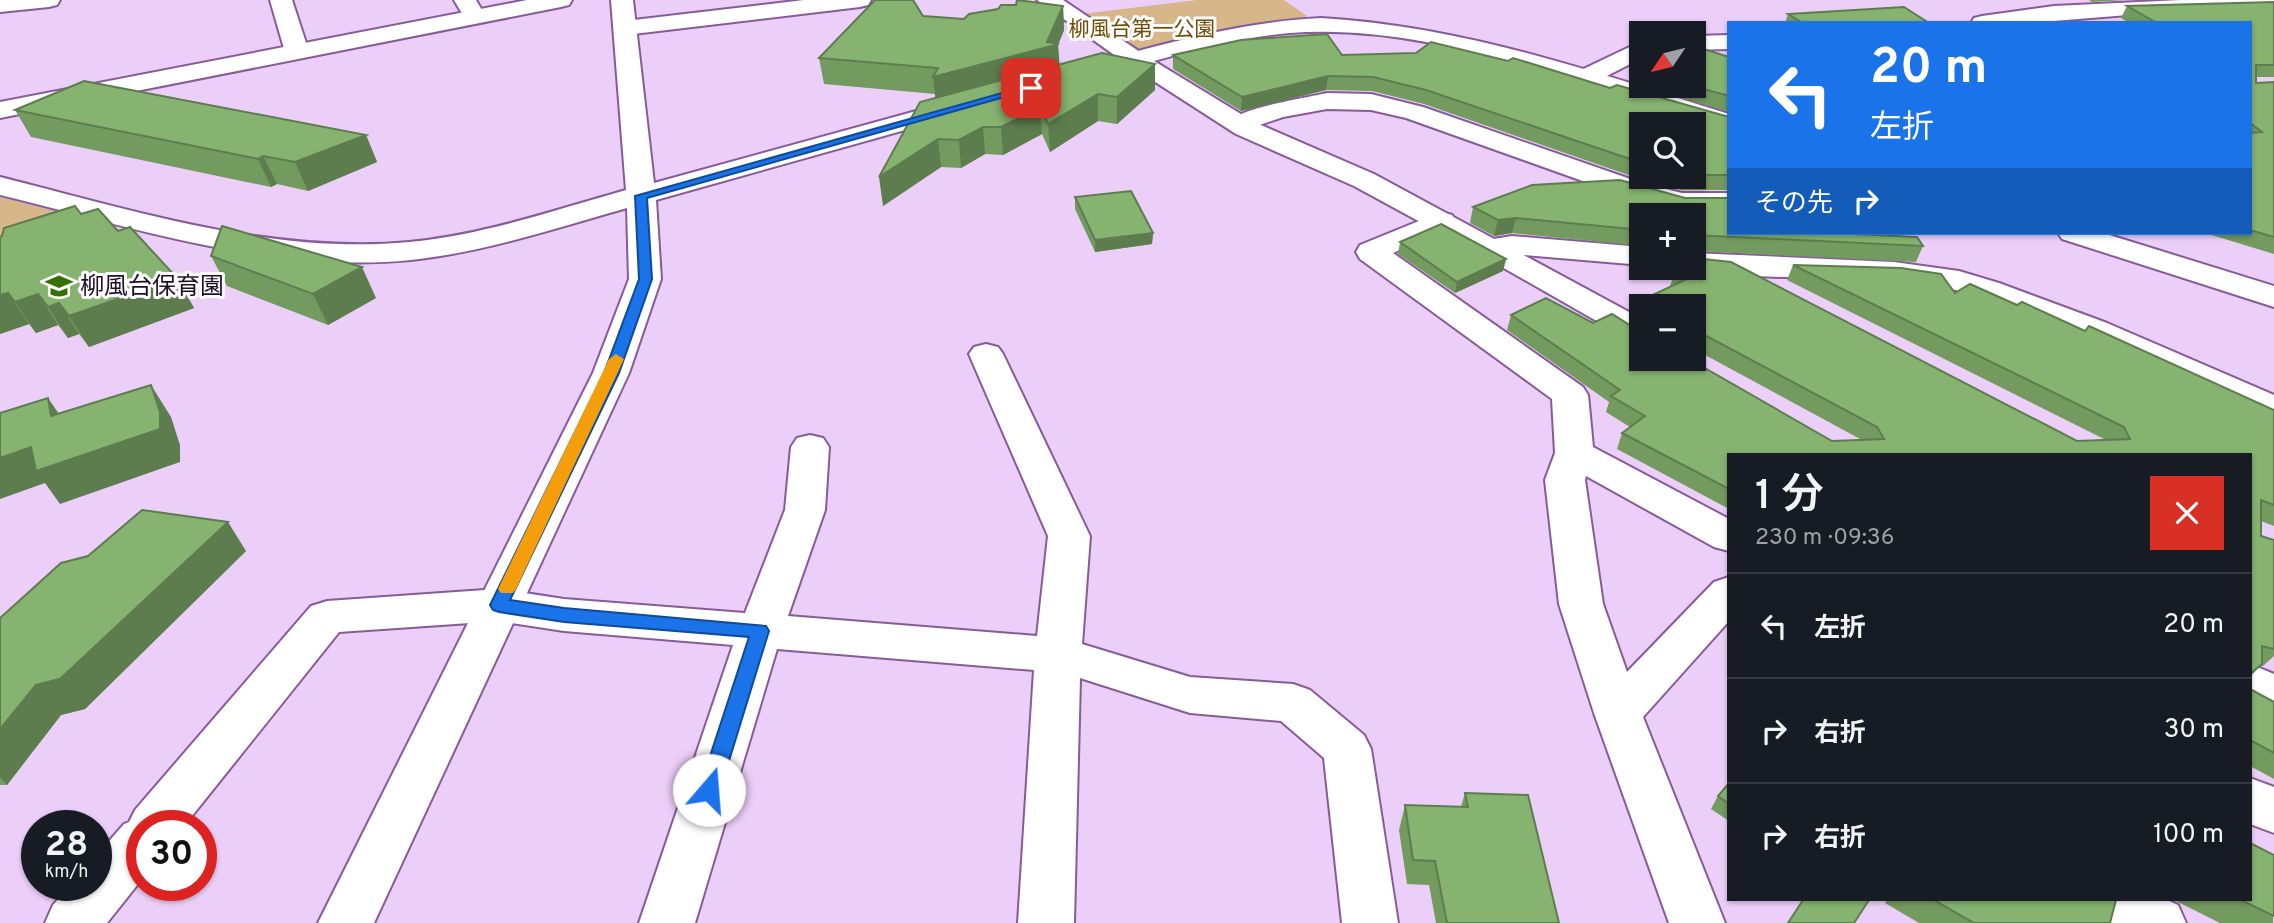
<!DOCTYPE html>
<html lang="ja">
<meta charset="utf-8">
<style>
:root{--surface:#171b24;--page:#242831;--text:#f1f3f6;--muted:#9ea1a6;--line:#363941}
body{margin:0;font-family:Overpass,"Noto Sans JP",sans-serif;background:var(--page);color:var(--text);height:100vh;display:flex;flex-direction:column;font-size:26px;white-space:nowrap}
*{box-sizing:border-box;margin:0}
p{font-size:23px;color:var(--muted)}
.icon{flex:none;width:38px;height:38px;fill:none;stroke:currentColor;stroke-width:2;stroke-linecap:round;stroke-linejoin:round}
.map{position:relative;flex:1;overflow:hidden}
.side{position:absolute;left:1727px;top:453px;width:525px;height:448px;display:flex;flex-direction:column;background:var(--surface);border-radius:0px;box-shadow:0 2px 5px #0004}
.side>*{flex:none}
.banner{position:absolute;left:1727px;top:21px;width:525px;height:214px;border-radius:0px;box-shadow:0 2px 5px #0004;background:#1a73e8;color:#fff;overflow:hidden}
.needle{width:46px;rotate:235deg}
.tools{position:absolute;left:1629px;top:21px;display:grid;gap:14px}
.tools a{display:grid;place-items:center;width:77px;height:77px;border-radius:0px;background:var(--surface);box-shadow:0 2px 5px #0004;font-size:35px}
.speed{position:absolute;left:21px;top:810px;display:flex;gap:14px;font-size:35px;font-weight:700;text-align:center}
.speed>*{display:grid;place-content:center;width:91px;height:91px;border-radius:50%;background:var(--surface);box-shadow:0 2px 5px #0004;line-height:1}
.speed small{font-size:18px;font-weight:400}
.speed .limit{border:10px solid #d22;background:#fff;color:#111}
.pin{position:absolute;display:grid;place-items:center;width:60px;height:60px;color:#fff;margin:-30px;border-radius:14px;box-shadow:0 4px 10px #0006}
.me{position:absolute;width:77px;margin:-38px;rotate:18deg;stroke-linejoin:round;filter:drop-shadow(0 0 5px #0008)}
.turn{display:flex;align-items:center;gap:24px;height:147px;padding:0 28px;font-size:32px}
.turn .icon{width:91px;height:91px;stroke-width:2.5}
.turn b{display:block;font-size:49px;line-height:60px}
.then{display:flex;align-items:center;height:66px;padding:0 28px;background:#0003;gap:14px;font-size:26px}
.round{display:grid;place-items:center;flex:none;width:74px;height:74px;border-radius:0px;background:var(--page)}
.overview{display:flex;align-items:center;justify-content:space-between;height:119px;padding:0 28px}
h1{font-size:42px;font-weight:600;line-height:52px}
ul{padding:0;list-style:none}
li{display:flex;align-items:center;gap:21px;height:105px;padding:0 28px;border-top:2px solid var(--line)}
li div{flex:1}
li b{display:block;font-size:26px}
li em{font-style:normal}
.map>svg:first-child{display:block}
</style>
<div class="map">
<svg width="2274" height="923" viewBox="0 0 2274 923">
<rect width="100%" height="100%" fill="#eccff8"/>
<g fill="#d7b789">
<path d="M 1197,0 L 1284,0 L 1307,16 L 1298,24 L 1135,57 L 1073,15 Z"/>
<path d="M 0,197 L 55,211 L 0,237 Z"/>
</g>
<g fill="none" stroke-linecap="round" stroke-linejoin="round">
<defs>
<g id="minor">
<path d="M 0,0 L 60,0 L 57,5 L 49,7 L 0,12 Z"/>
<path d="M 270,0 L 292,0 L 309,52 L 305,57 L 289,57 L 285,52 Z"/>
<path d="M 454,0 L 476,0 L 486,17 L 483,22 L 467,22 Z"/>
<path d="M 804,0 L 871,0 L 868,5 L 860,7 L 625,35 L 617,33 L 614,28 L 617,23 L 625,21 Z"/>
<path d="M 1037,0 L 1063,0 L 1143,54 L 1147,59 L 1143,64 L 1135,66 L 1127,64 Z"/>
<path d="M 2181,0 L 2274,0 L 2274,11 L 2128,15 L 2028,23 L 1971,23 L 1974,18 L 1982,16 L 2054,6 Z"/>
<path d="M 1729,35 L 1729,49 L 1694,50 L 1694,36 Z"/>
<path d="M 1642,41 L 1642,58 L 1593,83 L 1584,85 L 1575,83 L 1572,78 L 1575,73 Z"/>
<path d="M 1327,93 L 1371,94 L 1423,107 L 1639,182 L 1682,193 L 1729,193 L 1729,211 L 1681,211 L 1619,194 L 1406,118 L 1371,110 L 1327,109 L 1283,117 L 1239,132 L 1230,130 L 1226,124 C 1237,108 1306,98 1327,93 Z"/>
<path d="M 1441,212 L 1452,215 L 1456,221 L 1452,227 L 1393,253 L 1583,387 L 1588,395 L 1593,447 L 1729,519 L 1729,551 L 1714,547 L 1586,476 L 1585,480 L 1603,604 L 1627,672 L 1714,582 L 1729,577 L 1729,621 L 1643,717 L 1725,923 L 1669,923 L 1594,713 L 1559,604 L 1545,480 L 1555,453 L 1552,399 L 1360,259 L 1356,252 L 1360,245 Z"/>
<path d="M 1512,236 L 1642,247 L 1642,265 L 1512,254 L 1492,257 L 1481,255 L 1477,248 L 1481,241 Z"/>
<path d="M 1694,253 L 1894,262 L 1959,271 L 1999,283 L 2107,323 L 2274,395 L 2274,420 L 2261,417 L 2113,349 L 1956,290 L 1894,281 L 1727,275 L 1683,269 L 1694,268 Z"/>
<path d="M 986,344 L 998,347 L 1003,354 L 1090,536 L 1082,644 L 1190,677 L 1293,684 L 1310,690 L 1364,735 L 1371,749 L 1398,923 L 1342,923 L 1324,758 L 1281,721 L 1190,713 L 1080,678 L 1074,923 L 1018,923 L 1034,670 L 777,649 L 695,923 L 639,923 L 733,645 L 564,631 L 499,621 L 339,632 L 184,826 L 142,826 L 142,879 L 107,923 L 45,923 L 53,905 L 70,886 L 96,886 L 96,856 L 124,824 L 129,822 L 135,810 L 311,606 L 327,601 L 499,589 L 564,599 L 745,613 L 785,510 L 791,447 L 797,438 L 810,435 L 823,438 L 829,447 L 825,510 L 788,616 L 1037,636 L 1048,536 L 969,354 L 974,347 Z"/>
<path d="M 2250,778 L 2274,787 L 2274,833 L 2250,824 Z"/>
<path d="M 2087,900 L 2167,900 L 2178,905 L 2186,923 L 2105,923 L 2095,917 Z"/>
</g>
<g id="tertiary">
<path d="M 527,0 L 572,0 L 569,5 L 561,7 L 0,118 L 0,102 Z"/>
<path d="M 611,0 L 633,0 L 654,183 L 960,99 L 969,102 L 973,107 L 969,112 L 656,200 L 661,279 L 629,373 L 374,923 L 318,923 L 593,373 L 629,279 L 627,208 C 556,228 485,252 411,260 C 273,274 132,227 0,195 L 0,177 C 132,210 271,255 409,242 C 483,235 555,210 626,190 Z"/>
<path d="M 1321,18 C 1463,26 1594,72 1729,114 L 1729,131 C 1676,118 1624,97 1572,80 C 1482,52 1385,26 1290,33 C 1244,37 1199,48 1154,61 L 1254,122 L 1374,174 L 1642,319 L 1642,343 L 1630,340 L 1481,255 L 1354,186 L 1236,134 L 1132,67 L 1082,81 L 1073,79 L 1070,74 L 1073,69 C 1155,46 1236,22 1321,18 Z"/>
<path d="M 2058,233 L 2103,233 L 2274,286 L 2274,307 L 2062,239 Z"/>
<path d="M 2250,664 L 2274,674 L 2274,714 L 2250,705 Z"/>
</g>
</defs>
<use href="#minor" stroke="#875b99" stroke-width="4"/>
<use href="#tertiary" stroke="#875b99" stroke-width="4"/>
<use href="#minor" fill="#fff" fill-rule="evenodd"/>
<use href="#tertiary" fill="#fff" fill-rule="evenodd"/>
</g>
<g fill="#739a5f" fill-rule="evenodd">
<path d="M 2089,0 L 2125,0 L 2092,2 Z"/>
<path d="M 2274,2 L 2274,77 L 2256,77 L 2256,83 L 2274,82 L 2274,254 L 2205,233 L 2250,233 L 2250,23 L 2129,23 L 2121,18 L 2127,6 Z"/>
<path d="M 1063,6 L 1064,30 L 1058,44 L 1059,64 L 1155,64 L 1155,90 L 1117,124 L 1098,121 L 1050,152 L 1042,134 L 1003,155 L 985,154 L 961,168 L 941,167 L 883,206 L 935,97 L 935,94 L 824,84 L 819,58 L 964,19 Z"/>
<path d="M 1788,14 L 1929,23 L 1785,23 Z"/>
<path d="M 1173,55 L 1342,55 L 1610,88 L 1729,117 L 1729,190 L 1682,190 L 1640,179 L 1424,104 L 1372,91 L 1326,90 L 1241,111 L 1173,69 ZM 1642,124 L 1694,124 L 1694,177 L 1642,177 Z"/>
<path d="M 1729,57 L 1729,112 L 1637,85 L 1642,70 L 1642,86 L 1694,86 Z"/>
<path d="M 15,110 L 366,135 L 377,162 L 308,191 L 277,184 L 271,187 L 31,137 Z"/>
<path d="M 1075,197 L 1153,233 L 1152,244 L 1095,252 L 1075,209 Z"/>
<path d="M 1685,198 L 1846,233 L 1923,246 L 1916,262 L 1694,251 L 1694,215 L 1642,215 L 1642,246 L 1512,233 L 1494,236 L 1470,223 L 1473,207 Z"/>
<path d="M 81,214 L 118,231 L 177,278 L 194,308 L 89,347 L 79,334 L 68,338 L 58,325 L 36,333 L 29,324 L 0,334 L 0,237 Z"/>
<path d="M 1400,242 L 1506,259 L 1503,271 L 1455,293 L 1398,254 Z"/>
<path d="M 211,256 L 376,298 L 328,325 L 227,286 Z"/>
<path d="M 1793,265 L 1955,293 L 2017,305 L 2085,331 L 2274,410 L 2274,526 L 2261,521 L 2261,536 L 2274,540 L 2274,656 L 2263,666 L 2260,666 L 2250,677 L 2250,455 L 1729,455 L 1729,509 L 1617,449 L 1622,433 L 1630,427 L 1606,412 L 1609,402 L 1507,330 L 1511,315 L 1642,359 L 1832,441 L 1862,440 L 1694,349 L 1694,306 L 1642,306 L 1644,299 L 1671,287 L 1670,286 L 1675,271 L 2077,441 L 2106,440 L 1787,280 Z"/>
<path d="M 246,551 L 85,709 L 61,715 L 7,785 L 0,785 L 0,618 Z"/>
<path d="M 2250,689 L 2274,702 L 2274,779 L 2250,766 Z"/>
<path d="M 1729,783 L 1729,821 L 1711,809 L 1718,796 Z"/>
<path d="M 1465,793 L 1559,923 L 1436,923 L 1429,885 L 1407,884 L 1399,830 L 1405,805 L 1461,807 Z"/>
<path d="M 2274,855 L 2273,923 L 2220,923 L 2174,900 L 2250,900 Z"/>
<path d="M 1887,900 L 2116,900 L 2110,923 L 1919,923 L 1885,903 Z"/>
</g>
<g fill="#5e7d4e">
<path d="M 1063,6 L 1064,30 L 1058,45 L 1060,70 L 936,104 L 933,77 L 1047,42 Z"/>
<path d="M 1155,64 L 1155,90 L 1117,124 L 1117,97 Z"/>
<path d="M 1328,76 L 1326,90 L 1241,111 L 1242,97 Z"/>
<path d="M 1098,94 L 1098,121 L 1050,152 L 1048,124 Z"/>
<path d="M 1040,107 L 1042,134 L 1003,155 L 1001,127 Z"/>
<path d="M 983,127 L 985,154 L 961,168 L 959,140 Z"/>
<path d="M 366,135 L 377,162 L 308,191 L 295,162 Z"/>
<path d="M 938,139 L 941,167 L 883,206 L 879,177 Z"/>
<path d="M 263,156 L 277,184 L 271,187 L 258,159 Z"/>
<path d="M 1516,218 L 1512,233 L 1494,236 L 1498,220 Z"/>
<path d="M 1153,233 L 1152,244 L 1095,252 L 1095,240 Z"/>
<path d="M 1506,259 L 1503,271 L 1455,293 L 1457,282 Z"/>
<path d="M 362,267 L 376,298 L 328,325 L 313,294 Z"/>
<path d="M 177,278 L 194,308 L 89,347 L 69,316 Z"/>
<path d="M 8,293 L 29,324 L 0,334 L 0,296 Z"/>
<path d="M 38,294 L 58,325 L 36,333 L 15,302 Z"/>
<path d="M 59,303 L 79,334 L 68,338 L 48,307 Z"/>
<path d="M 1701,333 L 1695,349 L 1694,349 L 1697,341 L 1697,334 Z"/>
<path d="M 151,385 L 171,417 L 180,445 L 180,462 L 60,504 L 45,483 L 0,499 L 0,458 Z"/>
<path d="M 48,398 L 70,430 L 51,416 Z"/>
<path d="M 228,522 L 246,551 L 85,709 L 61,715 L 7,785 L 0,777 L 0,729 L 36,685 Z"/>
</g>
<g fill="#86b36f" stroke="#5e7d4e" stroke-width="2">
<path d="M 875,0 L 913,0 L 923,16 L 964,19 L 969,14 L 998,9 L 1001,5 L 1016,5 L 1017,0 L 1063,6 L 1047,42 L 1059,44 L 933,77 L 938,68 L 819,58 Z"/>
<path d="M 2274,2 L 2274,65 L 2256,65 L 2256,83 L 2274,82 L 2274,237 L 2250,230 L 2250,133 L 2262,132 L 2250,123 L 2250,23 L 2157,23 L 2127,6 Z"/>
<path d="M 1904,7 L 1929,23 L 1803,23 L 1788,14 Z"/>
<path d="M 1327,34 L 1342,55 L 1416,53 L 1431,42 L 1508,61 L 1513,58 L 1610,88 L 1617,85 L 1729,117 L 1729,175 L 1694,175 L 1694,124 L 1642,124 L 1642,163 L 1426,90 L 1373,77 L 1328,76 L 1242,97 L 1173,55 L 1241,40 Z"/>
<path d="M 1694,46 L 1729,57 L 1729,96 L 1692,86 L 1694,86 Z"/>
<path d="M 1102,53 L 1155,64 L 1117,97 L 1098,94 L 1048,124 L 1040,107 L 1001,127 L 983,127 L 959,140 L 938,139 L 879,177 L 920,102 Z"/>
<path d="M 84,81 L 366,135 L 295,162 L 263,156 L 258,159 L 15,110 Z"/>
<path d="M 1620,180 L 1685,198 L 1729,198 L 1729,233 L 1834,233 L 1917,237 L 1923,246 L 1694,235 L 1694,215 L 1642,215 L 1642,230 L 1516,218 L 1498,220 L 1473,207 L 1532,185 Z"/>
<path d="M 1131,191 L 1153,233 L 1095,240 L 1075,197 Z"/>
<path d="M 75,206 L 81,214 L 98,209 L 118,231 L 130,227 L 177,278 L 69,316 L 59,303 L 48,307 L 38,294 L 15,302 L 8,293 L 0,295 L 0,237 L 2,236 L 4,228 Z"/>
<path d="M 1441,224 L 1506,259 L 1457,282 L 1400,242 Z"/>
<path d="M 222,226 L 362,267 L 313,294 L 211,256 Z"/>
<path d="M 1703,259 L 1731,262 L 2077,441 L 2130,439 L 2124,427 L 1793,265 L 1901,268 L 1941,274 L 1955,293 L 1970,284 L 2017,305 L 2022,302 L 2085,331 L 2089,326 L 2274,410 L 2274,505 L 2261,500 L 2261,536 L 2274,540 L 2274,649 L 2262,646 L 2262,664 L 2250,674 L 2250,455 L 1729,455 L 1729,489 L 1622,433 L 1645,416 L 1611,396 L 1620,390 L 1511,315 L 1546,298 L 1593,323 L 1612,314 L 1633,327 L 1642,328 L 1642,359 L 1689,359 L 1832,441 L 1884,439 L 1877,427 L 1701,333 L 1697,334 L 1697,341 L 1694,341 L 1694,306 L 1649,306 L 1649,304 L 1644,299 L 1689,278 L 1675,271 L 1682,268 L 1694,268 L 1694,262 Z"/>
<path d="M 151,385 L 160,412 L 160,429 L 36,471 L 31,447 L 0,458 L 0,413 L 48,398 L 51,416 Z"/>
<path d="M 142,510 L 228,522 L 60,679 L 36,685 L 0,729 L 0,618 L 61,563 L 88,556 Z"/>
<path d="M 2250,689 L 2274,702 L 2274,753 L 2250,740 Z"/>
<path d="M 1729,783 L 1729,804 L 1718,796 Z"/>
<path d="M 1465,793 L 1528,795 L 1559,923 L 1447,923 L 1435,861 L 1413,860 L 1405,805 L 1468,807 Z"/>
<path d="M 2250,843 L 2274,855 L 2274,916 L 2241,900 L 2250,900 Z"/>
<path d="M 1803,900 L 1869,900 L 1854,923 L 1788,923 Z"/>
<path d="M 1934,900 L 2116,900 L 2110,923 L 1974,923 Z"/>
</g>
<path fill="#1a73e8" stroke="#114b97" stroke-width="2" d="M 1027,86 L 1036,88 L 647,198 L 652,279 L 619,373 L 510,600 L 564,608 L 766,626 L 769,631 L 720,790 L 717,796 L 709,799 L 702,796 L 699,790 L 749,637 L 564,622 L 499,612 L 493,610 L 490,605 L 604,373 L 639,279 L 635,196 Z"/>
<path fill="#f59e0b" d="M 616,354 L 624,359 L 516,589 L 513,593 L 501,593 L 498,589 L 609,359 Z"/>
<defs>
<symbol id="school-bare" viewBox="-9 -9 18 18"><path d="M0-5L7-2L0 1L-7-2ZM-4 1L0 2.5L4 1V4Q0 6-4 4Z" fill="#357000" stroke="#fcfcfc" stroke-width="2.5" paint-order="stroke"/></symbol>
</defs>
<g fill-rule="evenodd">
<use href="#school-bare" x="40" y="267" width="38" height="38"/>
</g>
<g text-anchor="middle" stroke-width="6" stroke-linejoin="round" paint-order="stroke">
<g font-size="21" fill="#714c06" stroke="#fcfcfc">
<text x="1142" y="36">柳風台第一公園</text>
</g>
<g font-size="24" fill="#200e27" stroke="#fcfcfc" text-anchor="start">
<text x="80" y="294">柳風台保育園</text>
</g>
</g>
</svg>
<div class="tools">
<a><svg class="needle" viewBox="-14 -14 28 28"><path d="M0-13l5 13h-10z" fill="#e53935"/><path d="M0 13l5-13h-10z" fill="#9ea1a6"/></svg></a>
<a><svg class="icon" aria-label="search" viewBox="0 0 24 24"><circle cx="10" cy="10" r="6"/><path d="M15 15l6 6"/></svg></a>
<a>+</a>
<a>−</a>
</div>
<div class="speed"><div>28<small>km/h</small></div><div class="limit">30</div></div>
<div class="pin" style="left:1031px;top:88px;background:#d93025"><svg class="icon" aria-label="arrive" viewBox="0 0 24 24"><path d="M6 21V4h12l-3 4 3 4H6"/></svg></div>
<svg class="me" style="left:709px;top:790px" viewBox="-20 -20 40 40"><circle r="19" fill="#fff"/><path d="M0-13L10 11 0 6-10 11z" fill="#1a73e8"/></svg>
<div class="banner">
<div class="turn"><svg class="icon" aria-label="left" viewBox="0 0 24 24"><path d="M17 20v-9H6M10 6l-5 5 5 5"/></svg><div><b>20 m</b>左折</div></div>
<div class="then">その先<svg class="icon" aria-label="right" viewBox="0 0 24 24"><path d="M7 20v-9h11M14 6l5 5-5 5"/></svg></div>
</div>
<section class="side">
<div class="overview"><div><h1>1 分</h1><p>230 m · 09:36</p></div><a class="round" style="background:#d93025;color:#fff"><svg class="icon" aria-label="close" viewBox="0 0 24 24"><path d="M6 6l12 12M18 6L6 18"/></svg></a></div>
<ul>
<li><svg class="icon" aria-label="left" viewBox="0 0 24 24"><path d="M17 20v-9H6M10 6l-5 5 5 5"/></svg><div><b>左折</b></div><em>20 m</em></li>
<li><svg class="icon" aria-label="right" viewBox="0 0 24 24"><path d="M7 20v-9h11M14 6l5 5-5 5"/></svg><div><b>右折</b></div><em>30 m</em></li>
<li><svg class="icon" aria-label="right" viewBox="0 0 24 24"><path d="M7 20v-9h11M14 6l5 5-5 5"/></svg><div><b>右折</b></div><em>100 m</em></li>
</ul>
</section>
</div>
